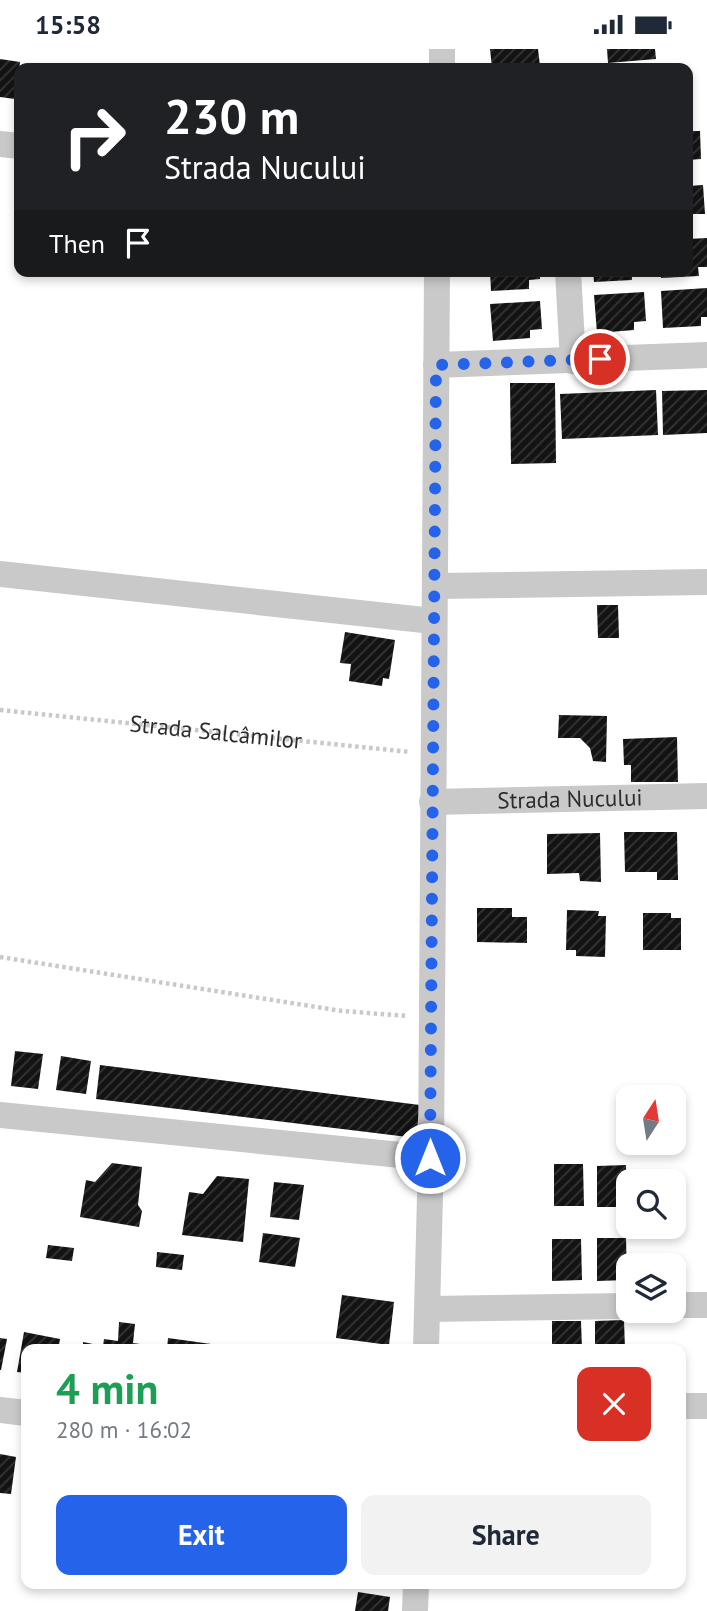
<!DOCTYPE html>
<meta charset="utf-8">
<style>
:root{--surface:#fff;--page:#f2f2f3;--text:#1f2937;--muted:#747a83;--accent:#2563eb}
body{margin:0;font-family:"PT Sans",sans-serif;background:var(--page);color:var(--text);height:100vh;display:flex;flex-direction:column;font-size:26px;white-space:nowrap}
*{box-sizing:border-box;margin:0}
p{font-size:23px;color:var(--muted)}
.icon{flex:none;width:38px;height:38px;fill:none;stroke:currentColor;stroke-width:2;stroke-linecap:round;stroke-linejoin:round}
.map{position:relative;flex:1;overflow:hidden}
.drawer{position:absolute;left:21px;top:1295px;width:665px;height:245px;display:flex;flex-direction:column;background:var(--surface);border-radius:14px;box-shadow:0 4px 10px #0003}
.drawer>*{flex:none}
.hud{position:absolute;left:14px;top:14px;width:679px;height:214px;border-radius:14px;box-shadow:0 4px 10px #0003;background:#202124;color:#fff;overflow:hidden}
.needle{width:46px;rotate:12deg}
.buttons{position:absolute;left:616px;top:1036px;display:grid;gap:14px}
.buttons a{display:grid;place-items:center;width:70px;height:70px;border-radius:14px;background:var(--surface);box-shadow:0 4px 10px #0003;font-size:35px}
.pin{position:absolute;display:grid;place-items:center;width:60px;height:60px;color:#fff;margin:-30px;border:4px solid #fff;border-radius:50%;box-shadow:0 2px 7px #0007}
.me{position:absolute;width:77px;margin:-38px;rotate:0deg;stroke-linejoin:round;filter:drop-shadow(0 0 5px #0008)}
.turn{display:flex;align-items:center;gap:24px;height:147px;padding:0 35px;font-size:32px}
.turn .icon{width:91px;height:91px;stroke-width:2.5}
.turn b{display:block;font-size:49px;line-height:60px}
.then{display:flex;align-items:center;height:66px;padding:0 35px;background:#0003;gap:14px;font-size:26px}
.round{display:grid;place-items:center;flex:none;width:74px;height:74px;border-radius:14px;background:var(--page)}
.headline{display:flex;align-items:center;justify-content:space-between;height:119px;padding:0 35px}
h1{font-size:42px;font-weight:600;line-height:52px;color:#1e9e55}
.button{display:flex;gap:14px;margin-top:auto;padding:14px 35px}
.button a{flex:1;height:80px;border-radius:14px;background:var(--accent);color:#fff;font-size:28px;font-weight:600;line-height:80px;text-align:center}
.button a+a{background:var(--page);color:var(--text)}
.status{display:flex;justify-content:space-between;align-items:center;height:49px;padding:0 35px;background:var(--surface);direction:ltr}
.status svg{height:19px;fill:currentColor}
.map>svg:first-child{display:block}
</style>
<div class="status"><b>15:58</b><svg viewBox="0 0 49 12"><path d="M0 12V9h3v3zM5 12V6h3v6zM10 12V3h3v9zM15 12V0h3v12zM26 1h20v11H26zM47 4h2v5h-2z"/></svg></div>
<div class="map">
<svg width="707" height="1562" viewBox="0 0 707 1562">
<defs>
<pattern id="building-hatch" width="6" height="6" patternUnits="userSpaceOnUse" patternTransform="scale(1.75)"><rect width="6" height="6" fill="#131313"/><path d="M-1 1l2-2M0 6l6-6M5 7l2-2" fill="none" stroke="#363636"/></pattern>
</defs>
<rect width="100%" height="100%" fill="#fff"/>
<g fill="url(#building-hatch)">
<path d="M 490,0 L 538,0 L 540,17 L 492,19 Z"/>
<path d="M 607,0 L 655,0 L 656,10 L 608,14 Z"/>
<path d="M 0,10 L 20,13 L 15,50 L 0,48 Z"/>
<path d="M 688,82 L 700,82 L 701,110 L 688,111 Z"/>
<path d="M 703,136 L 705,165 L 693,165 L 693,174 L 688,174 L 688,137 Z"/>
<path d="M 707,189 L 707,218 L 698,218 L 699,227 L 661,229 L 661,222 L 688,222 L 688,190 Z"/>
<path d="M 490,222 L 540,222 L 540,230 L 529,231 L 529,240 L 491,242 Z"/>
<path d="M 593,222 L 632,222 L 632,231 L 594,233 Z"/>
<path d="M 707,239 L 707,268 L 701,268 L 701,277 L 663,279 L 661,242 Z"/>
<path d="M 644,243 L 646,272 L 634,273 L 634,281 L 597,284 L 594,246 Z"/>
<path d="M 540,252 L 542,280 L 530,281 L 530,289 L 493,292 L 490,255 Z"/>
<path d="M 510,334 L 555,334 L 556,414 L 511,415 Z"/>
<path d="M 656,341 L 658,386 L 562,390 L 560,345 Z"/>
<path d="M 707,341 L 707,384 L 663,386 L 662,342 Z"/>
<path d="M 597,556 L 618,556 L 619,589 L 598,589 Z"/>
<path d="M 345,583 L 395,591 L 389,630 L 383,629 L 382,637 L 349,632 L 351,615 L 340,614 Z"/>
<path d="M 559,666 L 607,667 L 606,713 L 593,712 L 590,699 L 580,689 L 558,689 Z"/>
<path d="M 677,688 L 678,733 L 631,733 L 631,716 L 624,716 L 623,690 Z"/>
<path d="M 624,783 L 677,783 L 678,831 L 657,831 L 657,823 L 625,823 Z"/>
<path d="M 600,784 L 601,833 L 580,832 L 579,824 L 547,825 L 547,785 Z"/>
<path d="M 477,859 L 512,859 L 512,868 L 527,868 L 527,894 L 477,893 Z"/>
<path d="M 567,861 L 599,862 L 598,867 L 606,867 L 605,908 L 576,907 L 576,901 L 566,901 Z"/>
<path d="M 643,864 L 671,864 L 671,869 L 681,869 L 681,901 L 643,901 Z"/>
<path d="M 15,1002 L 43,1005 L 38,1040 L 11,1037 Z"/>
<path d="M 61,1007 L 91,1012 L 86,1045 L 56,1041 Z"/>
<path d="M 100,1016 L 420,1056 L 416,1089 L 96,1050 Z"/>
<path d="M 112,1114 L 142,1118 L 138,1156 L 142,1162 L 139,1178 L 80,1168 L 86,1131 L 95,1133 Z"/>
<path d="M 554,1115 L 583,1115 L 584,1157 L 554,1157 Z"/>
<path d="M 626,1116 L 627,1158 L 597,1158 L 597,1117 Z"/>
<path d="M 217,1127 L 249,1130 L 243,1193 L 182,1186 L 189,1143 L 203,1145 Z"/>
<path d="M 274,1133 L 304,1136 L 299,1171 L 270,1168 Z"/>
<path d="M 263,1184 L 300,1189 L 295,1218 L 259,1213 Z"/>
<path d="M 597,1189 L 626,1189 L 627,1231 L 597,1232 Z"/>
<path d="M 552,1190 L 581,1190 L 582,1231 L 552,1232 Z"/>
<path d="M 48,1196 L 74,1199 L 72,1212 L 46,1209 Z"/>
<path d="M 157,1203 L 184,1206 L 182,1221 L 156,1218 Z"/>
<path d="M 342,1246 L 394,1253 L 389,1296 L 336,1289 Z"/>
<path d="M 624,1271 L 625,1300 L 595,1300 L 595,1272 Z"/>
<path d="M 552,1272 L 581,1272 L 582,1300 L 552,1300 Z"/>
<path d="M 119,1273 L 135,1275 L 133,1294 L 140,1295 L 139,1300 L 83,1300 L 83,1293 L 103,1297 L 104,1290 L 118,1292 Z"/>
<path d="M 24,1283 L 60,1290 L 59,1296 L 73,1300 L 26,1300 L 26,1324 L 17,1323 Z"/>
<path d="M 0,1289 L 7,1290 L 1,1321 L 0,1321 Z"/>
<path d="M 168,1289 L 240,1299 L 240,1300 L 167,1300 Z"/>
<path d="M 0,1405 L 16,1408 L 11,1445 L 0,1444 Z"/>
<path d="M 358,1543 L 390,1548 L 388,1562 L 355,1562 Z"/>
</g>
<g fill="none" stroke-linecap="round" stroke-linejoin="round">
<g stroke="#c9c9c9" stroke-width="4.5" stroke-dasharray="3.5 3.5" stroke-linecap="butt">
<path id="s1" d="M 0,661 L 410,703"/>
<path d="M 0,908 L 342,962 L 408,967"/>
</g>
<g stroke="#c9c9c9" stroke-width="26">
<path d="M 442,19 L 442,0"/>
<path d="M 0,95 L 19,97"/>
<path d="M 568,222 L 573,312"/>
<path d="M 436,316 L 707,306"/>
<path d="M 0,525 L 433,572"/>
<path d="M 435,537 L 707,533"/>
<path id="s2" d="M 432,753 L 707,747"/>
<path d="M 0,1066 L 431,1109"/>
<path d="M 674,1256 L 707,1256"/>
<path d="M 428,1260 L 628,1257"/>
<path d="M 426,1300 L 431,1109 L 437,222"/>
<path d="M 681,1357 L 707,1357"/>
<path d="M 0,1361 L 26,1364"/>
<path d="M 415,1562 L 416,1535"/>
</g>
</g>
<g fill="none" stroke-linecap="round" stroke-linejoin="round">
<path stroke="#2563eb" stroke-width="12" stroke-dasharray="0 21.6" d="M 430,1109 L 436,316 L 600,310"/>
</g>
<g text-anchor="middle" stroke-width="7" stroke-linejoin="round" paint-order="stroke">
<g font-size="23" fill="#2c2c2c" stroke="#fff">
<text dy="8" stroke="none"><textPath href="#s1" startOffset="217">Strada Salcâmilor</textPath></text>
<text dy="8" stroke="none"><textPath href="#s2" startOffset="138">Strada Nucului</textPath></text>
</g>
</g>
</svg>
<div class="buttons">
<a><svg class="needle" viewBox="-14 -14 28 28"><path d="M0-13l5 13h-10z" fill="#e53935"/><path d="M0 13l5-13h-10z" fill="#747a83"/></svg></a>
<a><svg class="icon" aria-label="search" viewBox="0 0 24 24"><circle cx="10" cy="10" r="6"/><path d="M15 15l6 6"/></svg></a>
<a><svg class="icon" aria-label="layers" viewBox="0 0 24 24"><path d="M12 4l9 5-9 5-9-5zM3 14l9 5 9-5"/></svg></a>
</div>
<div class="pin" style="left:600px;top:310px;background:#d93025"><svg class="icon" aria-label="arrive" viewBox="0 0 24 24"><path d="M6 21V4h12l-3 4 3 4H6"/></svg></div>
<svg class="me" style="left:430px;top:1109px" viewBox="-20 -20 40 40"><circle r="17" fill="#2563eb" stroke="#fff" stroke-width="3"/><path d="M0-11L8 9 0 5-8 9z" fill="#fff"/></svg>
<div class="hud">
<div class="turn"><svg class="icon" aria-label="right" viewBox="0 0 24 24"><path d="M7 20v-9h11M14 6l5 5-5 5"/></svg><div><b>230 m</b>Strada Nucului</div></div>
<div class="then">Then<svg class="icon" aria-label="arrive" viewBox="0 0 24 24"><path d="M6 21V4h12l-3 4 3 4H6"/></svg></div>
</div>
<section class="drawer">
<div class="headline"><div><h1>4 min</h1><p>280 m · 16:02</p></div><a class="round" style="background:#d93025;color:#fff"><svg class="icon" aria-label="close" viewBox="0 0 24 24"><path d="M6 6l12 12M18 6L6 18"/></svg></a></div>
<div class="button"><a>Exit</a><a>Share</a></div>
</section>
</div>
